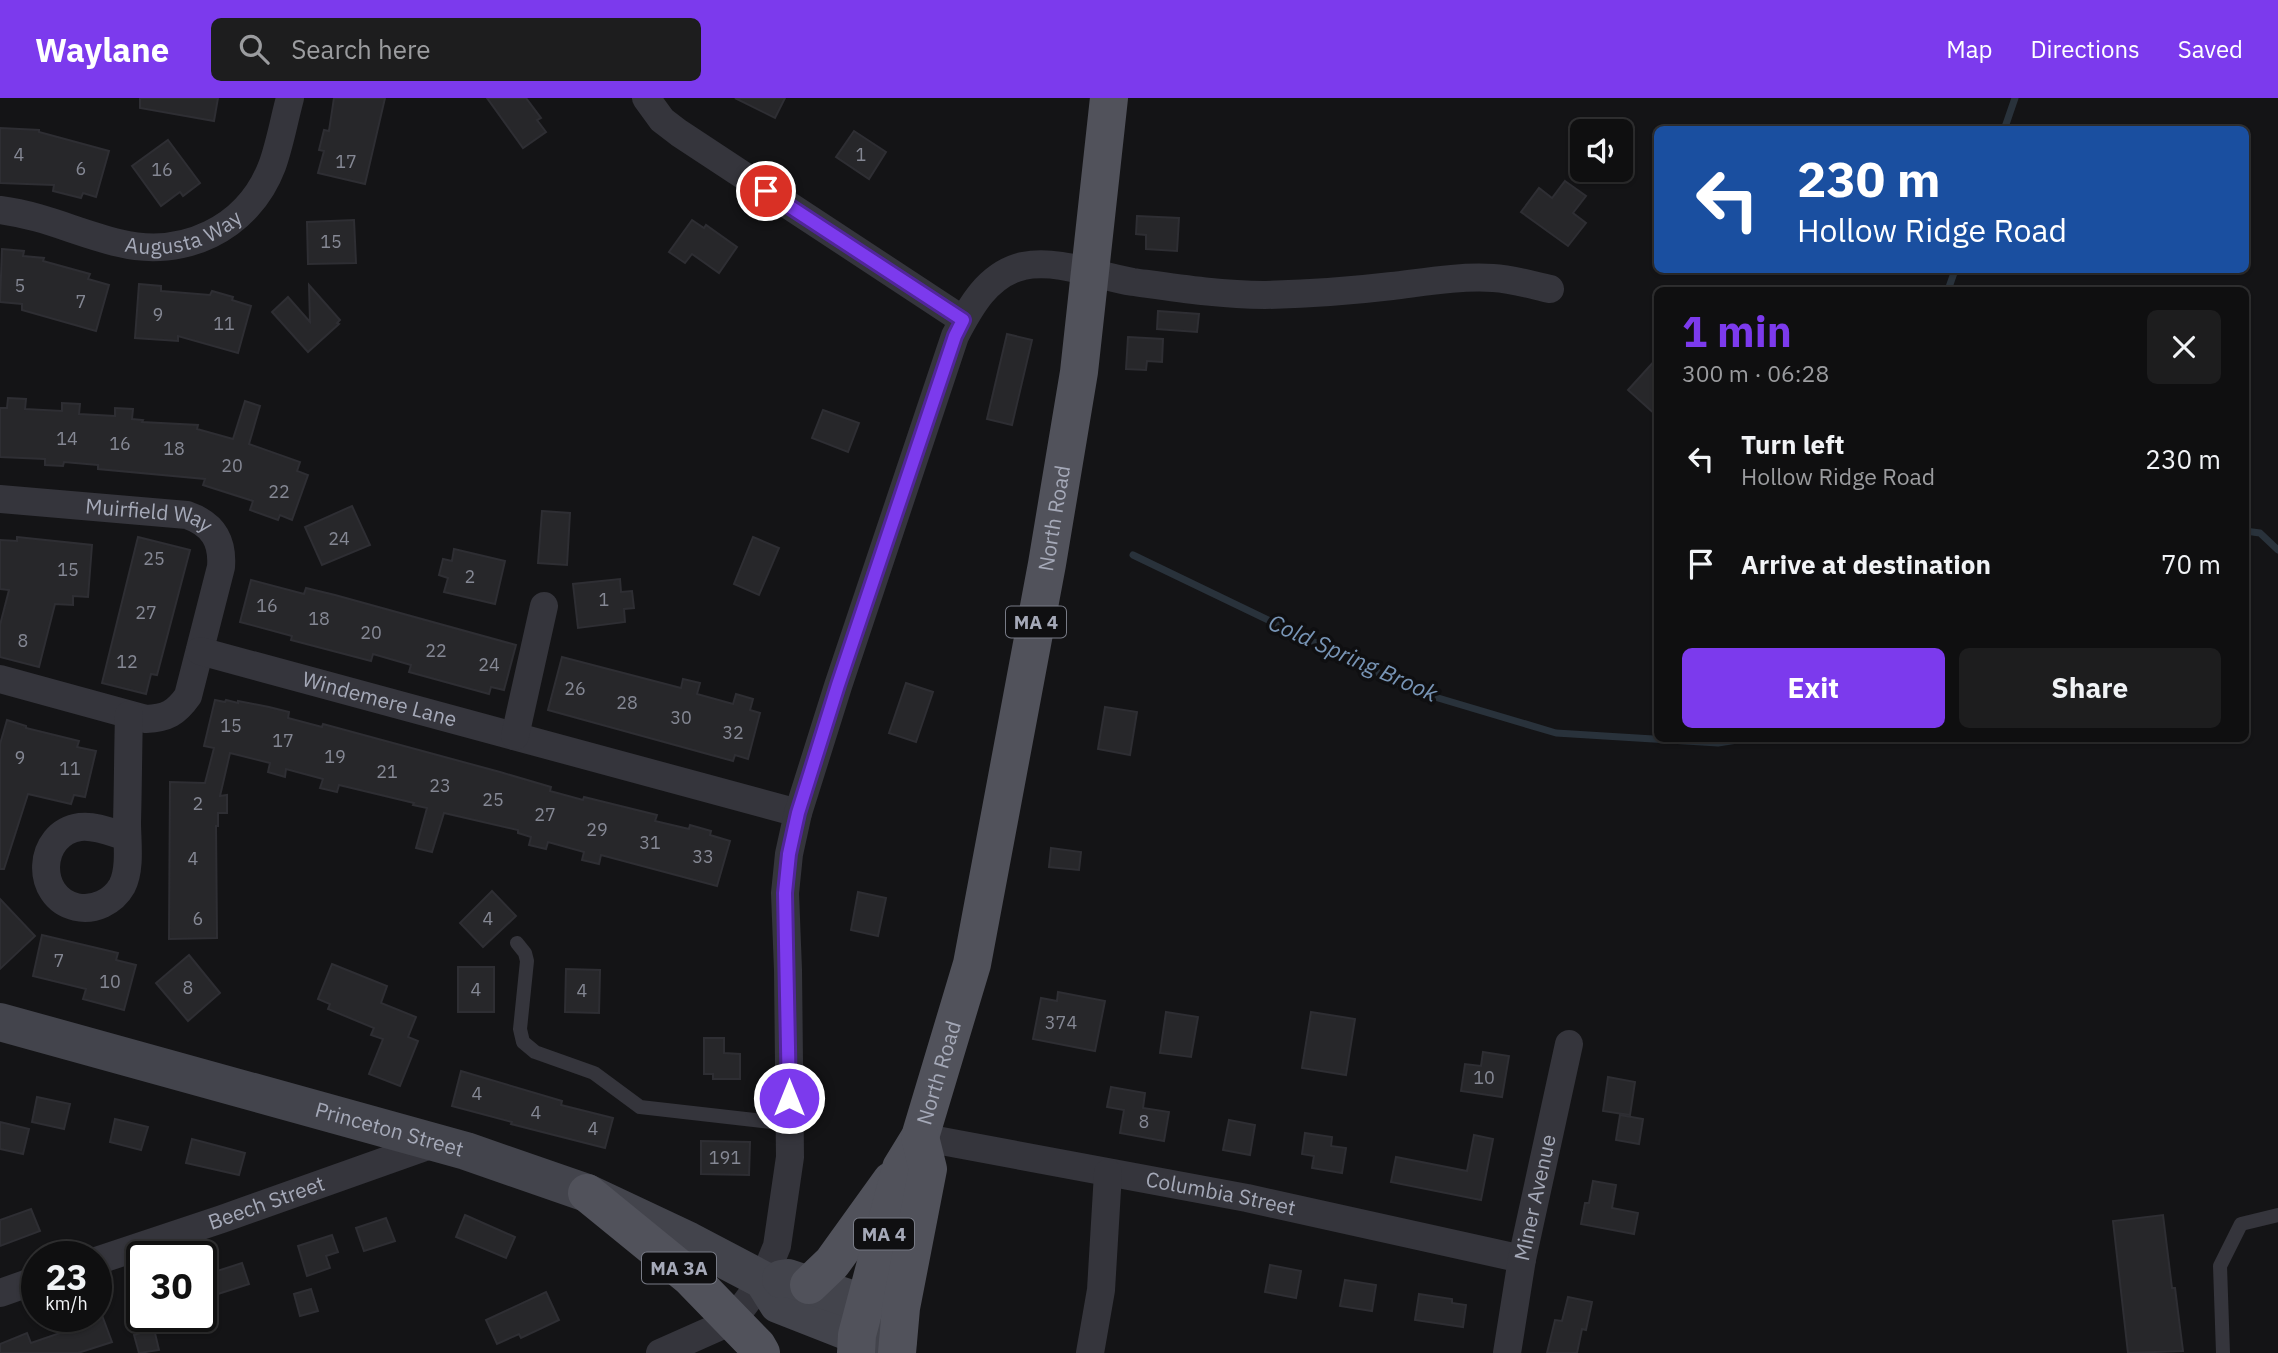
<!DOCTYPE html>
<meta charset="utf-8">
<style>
:root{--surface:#0f0f10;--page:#1d1d1e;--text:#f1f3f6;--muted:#9b9c9f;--line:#2f2f30;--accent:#7c3aed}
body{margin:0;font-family:"IBM Plex Sans",sans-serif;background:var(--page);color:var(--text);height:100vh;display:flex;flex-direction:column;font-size:26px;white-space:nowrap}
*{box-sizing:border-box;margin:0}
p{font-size:23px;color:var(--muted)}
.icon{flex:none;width:38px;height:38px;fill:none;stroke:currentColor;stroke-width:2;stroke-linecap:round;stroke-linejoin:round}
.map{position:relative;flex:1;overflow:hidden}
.panel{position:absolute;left:1654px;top:189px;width:595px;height:455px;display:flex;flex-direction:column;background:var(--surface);border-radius:10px;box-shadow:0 2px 5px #0004,0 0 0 2px var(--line)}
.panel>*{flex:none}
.banner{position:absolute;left:1654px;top:28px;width:595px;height:147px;border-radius:10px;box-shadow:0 2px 5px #0004,0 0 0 2px var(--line);background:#1a4fa0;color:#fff;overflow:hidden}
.fabs{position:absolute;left:1570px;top:21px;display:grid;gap:14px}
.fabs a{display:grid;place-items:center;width:63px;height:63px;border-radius:10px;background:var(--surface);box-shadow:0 2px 5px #0004,0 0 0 2px var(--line);font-size:35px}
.speed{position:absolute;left:21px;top:1143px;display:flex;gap:14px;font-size:35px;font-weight:700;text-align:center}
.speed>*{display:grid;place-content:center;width:91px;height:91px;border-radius:50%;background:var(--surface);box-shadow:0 2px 5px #0004,0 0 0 2px var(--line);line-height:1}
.speed small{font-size:18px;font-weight:400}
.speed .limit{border:4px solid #111;border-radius:10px;background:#fff;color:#111}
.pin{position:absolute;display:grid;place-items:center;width:60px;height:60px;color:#fff;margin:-30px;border:4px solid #fff;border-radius:50%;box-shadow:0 2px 7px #0007}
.me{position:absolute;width:77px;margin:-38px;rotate:0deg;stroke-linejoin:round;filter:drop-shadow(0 0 5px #0008)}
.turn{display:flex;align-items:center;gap:24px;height:147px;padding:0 28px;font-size:32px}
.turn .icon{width:91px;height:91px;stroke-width:2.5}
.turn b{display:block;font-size:49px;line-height:60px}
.round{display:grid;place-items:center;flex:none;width:74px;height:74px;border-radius:10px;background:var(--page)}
.summary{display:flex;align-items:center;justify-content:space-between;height:119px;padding:0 28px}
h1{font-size:42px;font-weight:800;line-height:52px;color:var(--accent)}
.cta{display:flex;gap:14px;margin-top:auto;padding:14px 28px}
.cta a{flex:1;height:80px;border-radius:10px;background:var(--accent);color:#fff;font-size:28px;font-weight:800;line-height:80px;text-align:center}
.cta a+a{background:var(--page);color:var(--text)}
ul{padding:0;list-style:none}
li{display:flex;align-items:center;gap:21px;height:105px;padding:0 28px}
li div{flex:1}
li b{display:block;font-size:26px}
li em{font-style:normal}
header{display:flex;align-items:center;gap:42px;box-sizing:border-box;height:98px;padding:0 35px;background:var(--accent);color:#fff}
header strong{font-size:33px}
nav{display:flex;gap:38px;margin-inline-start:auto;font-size:24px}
.search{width:490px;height:63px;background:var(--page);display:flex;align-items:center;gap:18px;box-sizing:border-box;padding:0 24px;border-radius:10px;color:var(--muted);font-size:26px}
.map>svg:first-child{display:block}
</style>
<header>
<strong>Waylane</strong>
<div class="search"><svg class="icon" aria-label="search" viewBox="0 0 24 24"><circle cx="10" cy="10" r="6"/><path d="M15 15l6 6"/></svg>Search here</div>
<nav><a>Map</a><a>Directions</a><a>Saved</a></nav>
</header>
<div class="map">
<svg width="2278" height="1255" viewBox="0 0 2278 1255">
<rect width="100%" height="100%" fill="#141416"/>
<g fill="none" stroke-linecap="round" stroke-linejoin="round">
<g stroke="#29323b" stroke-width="7">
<path d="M 2004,32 L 2015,0"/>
<path d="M 1948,192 L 1955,172"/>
<path d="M 2245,433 L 2260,435 L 2278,452"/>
<path d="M 1133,457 L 1418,594 L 1556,635 L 1718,645 L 1750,640"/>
</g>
</g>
<g fill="#27272a" stroke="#2e2e33" stroke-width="2">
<path d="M 140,0 L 218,0 L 214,23 L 140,10 Z"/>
<path d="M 334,0 L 385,0 L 365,86 L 318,75 L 324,53 L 319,52 L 324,32 L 329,33 Z"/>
<path d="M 487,0 L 526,0 L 541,20 L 537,22 L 546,34 L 523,50 Z"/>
<path d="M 735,0 L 785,0 L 775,20 Z"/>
<path d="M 0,30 L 39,32 L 39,34 L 109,53 L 96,99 L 83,95 L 81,100 L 53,93 L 54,87 L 0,85 Z"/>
<path d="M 854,33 L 886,54 L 869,81 L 836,59 Z"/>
<path d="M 168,42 L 200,85 L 183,98 L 180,94 L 161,108 L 132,68 Z"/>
<path d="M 1565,83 L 1586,98 L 1573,115 L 1586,125 L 1568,148 L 1521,114 L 1539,90 L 1552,100 Z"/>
<path d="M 1137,118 L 1179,120 L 1177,153 L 1146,151 L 1146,137 L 1136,136 Z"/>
<path d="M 354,122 L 356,165 L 308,166 L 307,124 Z"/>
<path d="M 692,122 L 704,130 L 706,127 L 737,149 L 719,175 L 692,156 L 685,165 L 669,154 Z"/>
<path d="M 2,151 L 24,153 L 23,158 L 44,160 L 43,163 L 90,176 L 88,181 L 109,187 L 96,233 L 22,212 L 22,206 L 0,204 Z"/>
<path d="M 139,186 L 161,188 L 161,193 L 210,197 L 212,193 L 233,199 L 232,202 L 251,208 L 238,255 L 178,238 L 178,243 L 135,240 Z"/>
<path d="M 309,187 L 340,222 L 337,225 L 339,226 L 308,254 L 272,214 L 288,199 L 310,224 Z"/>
<path d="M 1158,213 L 1199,216 L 1197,234 L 1157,231 Z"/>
<path d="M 1007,236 L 1032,242 L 1012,327 L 987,321 Z"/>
<path d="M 1128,239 L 1163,241 L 1162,264 L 1147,263 L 1146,272 L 1126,271 Z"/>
<path d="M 1657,260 L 1657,318 L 1628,292 Z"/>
<path d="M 8,300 L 26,301 L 25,311 L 62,313 L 62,305 L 80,306 L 79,316 L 115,318 L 115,310 L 133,311 L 132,321 L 143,322 L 142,324 L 198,327 L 197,331 L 233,341 L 245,303 L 260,308 L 249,346 L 300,364 L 297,373 L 308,377 L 292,422 L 280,417 L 278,422 L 250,412 L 253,403 L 203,387 L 205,381 L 98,371 L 98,367 L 64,364 L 63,368 L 45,367 L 45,361 L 0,359 L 0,310 L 7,310 Z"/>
<path d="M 823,312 L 859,325 L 848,354 L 812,340 Z"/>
<path d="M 352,408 L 370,447 L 322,467 L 305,429 Z"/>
<path d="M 542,413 L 570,415 L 567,467 L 538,465 Z"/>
<path d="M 17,439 L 92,447 L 88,499 L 73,498 L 73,507 L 55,506 L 39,569 L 0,559 L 0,527 L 9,492 L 0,491 L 0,442 L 17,443 Z"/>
<path d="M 138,439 L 190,452 L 157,577 L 151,576 L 146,596 L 102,585 Z"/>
<path d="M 753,439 L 779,450 L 759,497 L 734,486 Z"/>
<path d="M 454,451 L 505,463 L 495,506 L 444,494 L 448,480 L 439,477 L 443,461 L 452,463 Z"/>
<path d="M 620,481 L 621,494 L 632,493 L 634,510 L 624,511 L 625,524 L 578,530 L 573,486 Z"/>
<path d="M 251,482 L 304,496 L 306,490 L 335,497 L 516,547 L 504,592 L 491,589 L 489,596 L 409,574 L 411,567 L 373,556 L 371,563 L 291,542 L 292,538 L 240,524 Z"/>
<path d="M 562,559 L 681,590 L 683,581 L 700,585 L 697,596 L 733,606 L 736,596 L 753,601 L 750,612 L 760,615 L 748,661 L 735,657 L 733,663 L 548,612 Z"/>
<path d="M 906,585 L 933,594 L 916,644 L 889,635 Z"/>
<path d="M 215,602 L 225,604 L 226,602 L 238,605 L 238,603 L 269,609 L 289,614 L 288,620 L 322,629 L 323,626 L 500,674 L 551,689 L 550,693 L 583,702 L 584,699 L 657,717 L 655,723 L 689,731 L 690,727 L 711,733 L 710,737 L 730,743 L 717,788 L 601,757 L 599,766 L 582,762 L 584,754 L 548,744 L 546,751 L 529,747 L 531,739 L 518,735 L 518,732 L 444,715 L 432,754 L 416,750 L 427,710 L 413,707 L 414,705 L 339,687 L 337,694 L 320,690 L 323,681 L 286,671 L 285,679 L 268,674 L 270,665 L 230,655 L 220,698 L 227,697 L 227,715 L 218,715 L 218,728 L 216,728 L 217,840 L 169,841 L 170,684 L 205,685 L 214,650 L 204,648 Z"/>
<path d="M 1105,609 L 1137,614 L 1130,657 L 1098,651 Z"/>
<path d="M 7,622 L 26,628 L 26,630 L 79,643 L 77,649 L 96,653 L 85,699 L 74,697 L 71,706 L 28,696 L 4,771 L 0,771 L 0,646 Z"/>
<path d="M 1051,750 L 1081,754 L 1079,772 L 1049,769 Z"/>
<path d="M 492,793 L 516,818 L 483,849 L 460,825 Z"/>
<path d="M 858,794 L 886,800 L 878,838 L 851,832 Z"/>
<path d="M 0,801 L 35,838 L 0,871 Z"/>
<path d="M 42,837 L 118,855 L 116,862 L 136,867 L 124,912 L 83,901 L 86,891 L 33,878 Z"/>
<path d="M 189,857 L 220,895 L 188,923 L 156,885 Z"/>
<path d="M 332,866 L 387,888 L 381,905 L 416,919 L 408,939 L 418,943 L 400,988 L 369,976 L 383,941 L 371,937 L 374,930 L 328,911 L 330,906 L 318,901 Z"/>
<rect x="458" y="869" width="36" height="45"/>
<path d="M 566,871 L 600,872 L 599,915 L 565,914 Z"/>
<path d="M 1058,894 L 1105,903 L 1095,953 L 1033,941 L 1041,900 L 1057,903 Z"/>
<path d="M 1166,914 L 1198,919 L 1191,959 L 1160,955 Z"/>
<path d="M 1311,914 L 1355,921 L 1346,977 L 1302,970 Z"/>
<path d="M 704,940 L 724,940 L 724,955 L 740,956 L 740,981 L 713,981 L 713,976 L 704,976 Z"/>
<path d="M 1483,954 L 1509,958 L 1502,999 L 1461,993 L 1465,966 L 1481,968 Z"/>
<path d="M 461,973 L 562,1003 L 561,1007 L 613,1020 L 605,1050 L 511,1026 L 512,1024 L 452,1008 Z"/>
<path d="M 1608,979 L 1635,984 L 1630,1017 L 1603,1013 Z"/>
<path d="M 1111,989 L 1145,995 L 1143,1010 L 1169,1014 L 1164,1043 L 1120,1035 L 1124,1012 L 1107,1009 Z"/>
<path d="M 37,999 L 70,1006 L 64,1031 L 32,1024 Z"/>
<path d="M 1620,1017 L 1643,1021 L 1639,1046 L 1616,1042 Z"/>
<path d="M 115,1021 L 148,1029 L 141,1052 L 110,1044 Z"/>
<path d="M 1229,1022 L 1255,1027 L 1250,1057 L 1223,1052 Z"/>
<path d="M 0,1024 L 29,1031 L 23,1056 L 0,1051 Z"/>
<path d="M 1305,1035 L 1332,1039 L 1331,1048 L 1346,1050 L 1342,1075 L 1312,1070 L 1314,1058 L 1302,1056 Z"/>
<path d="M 1474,1037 L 1493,1041 L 1481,1102 L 1391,1084 L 1396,1059 L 1467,1073 Z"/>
<path d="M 192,1041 L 245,1055 L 239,1077 L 186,1065 Z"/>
<path d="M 701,1043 L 750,1044 L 749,1077 L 701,1076 Z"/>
<path d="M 1593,1083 L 1616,1087 L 1612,1110 L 1638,1115 L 1634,1136 L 1581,1126 L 1585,1105 L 1589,1105 Z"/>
<path d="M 31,1111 L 40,1133 L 0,1148 L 0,1122 Z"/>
<path d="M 465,1117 L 515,1139 L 506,1160 L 456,1139 Z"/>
<path d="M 2163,1117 L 2172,1190 L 2175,1190 L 2183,1253 L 2128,1255 L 2113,1123 Z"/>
<path d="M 386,1120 L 395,1143 L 364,1153 L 356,1130 Z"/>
<path d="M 332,1137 L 338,1154 L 326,1158 L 330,1170 L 307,1178 L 298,1148 Z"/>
<path d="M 242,1165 L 249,1186 L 218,1196 L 211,1175 Z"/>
<path d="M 1270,1167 L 1301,1173 L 1296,1200 L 1265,1194 Z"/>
<path d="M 1345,1182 L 1376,1187 L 1372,1213 L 1340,1208 Z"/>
<path d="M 311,1191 L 318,1213 L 300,1218 L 294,1196 Z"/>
<path d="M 546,1194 L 559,1222 L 521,1240 L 519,1236 L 497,1246 L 486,1222 Z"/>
<path d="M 1419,1196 L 1452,1201 L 1452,1205 L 1466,1207 L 1463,1229 L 1415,1222 Z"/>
<path d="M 1568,1199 L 1592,1204 L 1586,1232 L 1582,1231 L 1577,1255 L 1547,1255 L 1555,1222 L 1562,1223 Z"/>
<path d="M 100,1212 L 112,1244 L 78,1255 L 0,1255 L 0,1246 L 27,1235 L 31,1245 L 66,1233 L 63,1225 L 84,1218 L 96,1218 L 96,1214 Z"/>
<path d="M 154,1231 L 159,1252 L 139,1255 L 134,1237 Z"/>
</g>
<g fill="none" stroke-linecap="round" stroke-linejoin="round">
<g stroke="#35353c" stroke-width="14">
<path d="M 517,845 L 525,855 L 527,863 L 520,931 L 523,944 L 535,954 L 594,975 L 640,1009 L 789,1026"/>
<path d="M 2223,1255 L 2220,1168 L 2241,1126 L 2278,1117"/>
</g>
<g stroke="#35353c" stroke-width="28">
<path d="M 646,0 L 662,22 L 679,35 L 963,222"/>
<path id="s1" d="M 0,112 C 45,118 77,135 119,145 C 183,161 248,131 272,68 C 280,46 284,22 290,0"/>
<path id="s2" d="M 0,401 L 187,417 C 213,426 223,443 221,469 L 188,598 C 176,615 167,620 146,621 L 0,581"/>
<path id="s3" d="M 200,553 L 798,715"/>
<path d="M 515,638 L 544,508"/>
<path d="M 127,739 C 113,735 96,727 80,729 C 37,735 34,799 76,809 C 94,813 113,804 122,788 C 131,771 127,743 127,724 C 128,689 128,653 129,617"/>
<path id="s4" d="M 920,1039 L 1247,1100 L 1522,1161"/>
<path id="s5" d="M 96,1163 L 222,1121 L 436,1045"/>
<path d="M 0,1195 L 37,1182"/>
<path d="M 660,1255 L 732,1223 L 763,1182 L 777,1148 L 790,1059 L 788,872 L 785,795 L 789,756 L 798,715 L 838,588 L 955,238 C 970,209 988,176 1023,168 C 1059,161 1097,178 1133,184 C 1176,190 1221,197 1265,197 C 1307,196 1350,193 1392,188 C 1425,184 1459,178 1493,180 C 1512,181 1532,187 1550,191"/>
<path d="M 1090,1255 L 1101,1192 L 1108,1075"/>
<path id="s6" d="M 1507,1255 L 1522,1161 L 1569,946"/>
</g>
<g stroke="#43444c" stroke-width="38">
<path id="s7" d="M 0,924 L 466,1053 L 587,1095 L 689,1143 L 763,1182 L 778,1206 L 857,1237 L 898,1242"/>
<path d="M 781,1181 L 788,1180 L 866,1206 L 899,1210"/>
</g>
<g stroke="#51525b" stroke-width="38">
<path d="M 587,1095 L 690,1179 L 757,1248 L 761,1255"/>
<path d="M 809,1187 L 832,1165 L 891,1083"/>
<path id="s8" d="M 856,1255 L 857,1237 L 901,1070 L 920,1039 L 972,866 L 1047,466 L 1079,274 L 1109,0"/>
<path d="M 897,1255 L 901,1210 L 928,1071 L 920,1039"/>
</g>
</g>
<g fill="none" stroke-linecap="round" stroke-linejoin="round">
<defs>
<path id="route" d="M 766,93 L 963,222 L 955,238 L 838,587 L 798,715 L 789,756 L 785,795 L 789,1000"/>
</defs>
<use href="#route" stroke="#51269a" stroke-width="18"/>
<use href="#route" stroke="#7c3aed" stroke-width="12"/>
</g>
<g text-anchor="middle" stroke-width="7" stroke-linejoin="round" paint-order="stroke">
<g font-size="18" fill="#858894">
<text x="19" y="63">4</text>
<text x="861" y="63">1</text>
<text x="346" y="70">17</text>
<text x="81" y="77">6</text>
<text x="162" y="78">16</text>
<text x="331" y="150">15</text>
<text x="20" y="194">5</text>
<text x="81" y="210">7</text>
<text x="158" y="223">9</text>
<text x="224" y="232">11</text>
<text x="67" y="347">14</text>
<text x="120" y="352">16</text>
<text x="174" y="357">18</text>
<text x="232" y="374">20</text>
<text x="279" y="400">22</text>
<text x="339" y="447">24</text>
<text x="154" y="467">25</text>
<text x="68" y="478">15</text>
<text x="470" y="485">2</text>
<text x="604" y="508">1</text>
<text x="267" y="514">16</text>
<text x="146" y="521">27</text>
<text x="319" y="527">18</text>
<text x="371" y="541">20</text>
<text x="23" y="549">8</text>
<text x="436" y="559">22</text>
<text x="127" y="570">12</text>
<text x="489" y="573">24</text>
<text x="575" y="597">26</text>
<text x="627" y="611">28</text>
<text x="681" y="626">30</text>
<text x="231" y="634">15</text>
<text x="733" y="641">32</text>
<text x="283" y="649">17</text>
<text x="335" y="665">19</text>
<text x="20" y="666">9</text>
<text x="70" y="677">11</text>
<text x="387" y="680">21</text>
<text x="440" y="694">23</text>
<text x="493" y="708">25</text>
<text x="198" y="712">2</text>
<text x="545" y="723">27</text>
<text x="597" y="738">29</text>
<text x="650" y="751">31</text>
<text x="703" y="765">33</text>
<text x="193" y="767">4</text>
<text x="198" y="827">6</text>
<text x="488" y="827">4</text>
<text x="59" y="869">7</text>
<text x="110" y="890">10</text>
<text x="188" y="896">8</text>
<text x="476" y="898">4</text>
<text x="582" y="899">4</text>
<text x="1061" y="931">374</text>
<text x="1484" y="986">10</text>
<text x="477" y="1002">4</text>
<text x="536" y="1021">4</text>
<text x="1144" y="1030">8</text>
<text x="593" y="1037">4</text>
<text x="725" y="1066">191</text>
</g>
<g fill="#0f0f11" stroke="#787b86" stroke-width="2">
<rect x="1006" y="508.5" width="60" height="31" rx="5"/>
<rect x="854" y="1120.5" width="60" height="31" rx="5"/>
<rect x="642" y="1154.5" width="74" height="31" rx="5"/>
</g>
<g font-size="19" font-weight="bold" fill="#a5a9b8">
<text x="1036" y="531">MA 4</text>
<text x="884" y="1143">MA 4</text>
<text x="679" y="1177">MA 3A</text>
</g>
<g font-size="21" fill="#a5a9b8" stroke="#0f0f11">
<text dy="7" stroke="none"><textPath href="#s1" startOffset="191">Augusta Way</textPath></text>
<text dy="7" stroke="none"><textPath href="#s8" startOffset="861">North Road</textPath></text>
<text dy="7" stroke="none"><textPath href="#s2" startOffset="150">Muirfield Way</textPath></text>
<text dy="7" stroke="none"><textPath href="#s3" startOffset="186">Windemere Lane</textPath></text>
<text dy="7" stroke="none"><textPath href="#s8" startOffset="294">North Road</textPath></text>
<text dy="7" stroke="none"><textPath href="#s7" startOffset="404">Princeton Street</textPath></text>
<text dy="7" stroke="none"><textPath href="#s4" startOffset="306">Columbia Street</textPath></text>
<text dy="7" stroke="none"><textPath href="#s6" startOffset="158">Miner Avenue</textPath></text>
<text dy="7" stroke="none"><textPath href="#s5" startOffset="180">Beech Street</textPath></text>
</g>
<g font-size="23" font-style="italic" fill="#7895b6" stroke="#0f0f11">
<text transform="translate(1353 560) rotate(24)" y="8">Cold Spring Brook</text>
</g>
</g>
</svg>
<div class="fabs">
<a><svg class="icon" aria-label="sound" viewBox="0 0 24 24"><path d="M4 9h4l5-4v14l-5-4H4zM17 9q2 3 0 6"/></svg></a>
</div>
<div class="speed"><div>23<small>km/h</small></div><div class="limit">30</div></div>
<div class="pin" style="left:766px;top:93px;background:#d93025"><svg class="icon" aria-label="arrive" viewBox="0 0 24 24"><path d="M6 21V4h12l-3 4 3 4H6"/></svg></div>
<svg class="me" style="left:789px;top:1000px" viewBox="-20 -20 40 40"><circle r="17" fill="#7c3aed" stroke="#fff" stroke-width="3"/><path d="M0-11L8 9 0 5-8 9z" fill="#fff"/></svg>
<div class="banner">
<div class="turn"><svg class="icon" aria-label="left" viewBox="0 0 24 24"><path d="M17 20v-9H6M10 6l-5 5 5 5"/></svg><div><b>230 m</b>Hollow Ridge Road</div></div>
</div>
<section class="panel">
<div class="summary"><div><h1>1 min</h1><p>300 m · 06:28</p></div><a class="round"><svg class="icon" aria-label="close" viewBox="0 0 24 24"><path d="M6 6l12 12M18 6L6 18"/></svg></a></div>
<ul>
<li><svg class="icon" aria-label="left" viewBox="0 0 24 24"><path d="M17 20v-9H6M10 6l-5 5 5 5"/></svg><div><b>Turn left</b><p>Hollow Ridge Road</p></div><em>230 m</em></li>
<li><svg class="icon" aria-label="arrive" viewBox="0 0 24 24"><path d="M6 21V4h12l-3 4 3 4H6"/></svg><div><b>Arrive at destination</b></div><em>70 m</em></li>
</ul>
<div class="cta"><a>Exit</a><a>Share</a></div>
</section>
</div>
